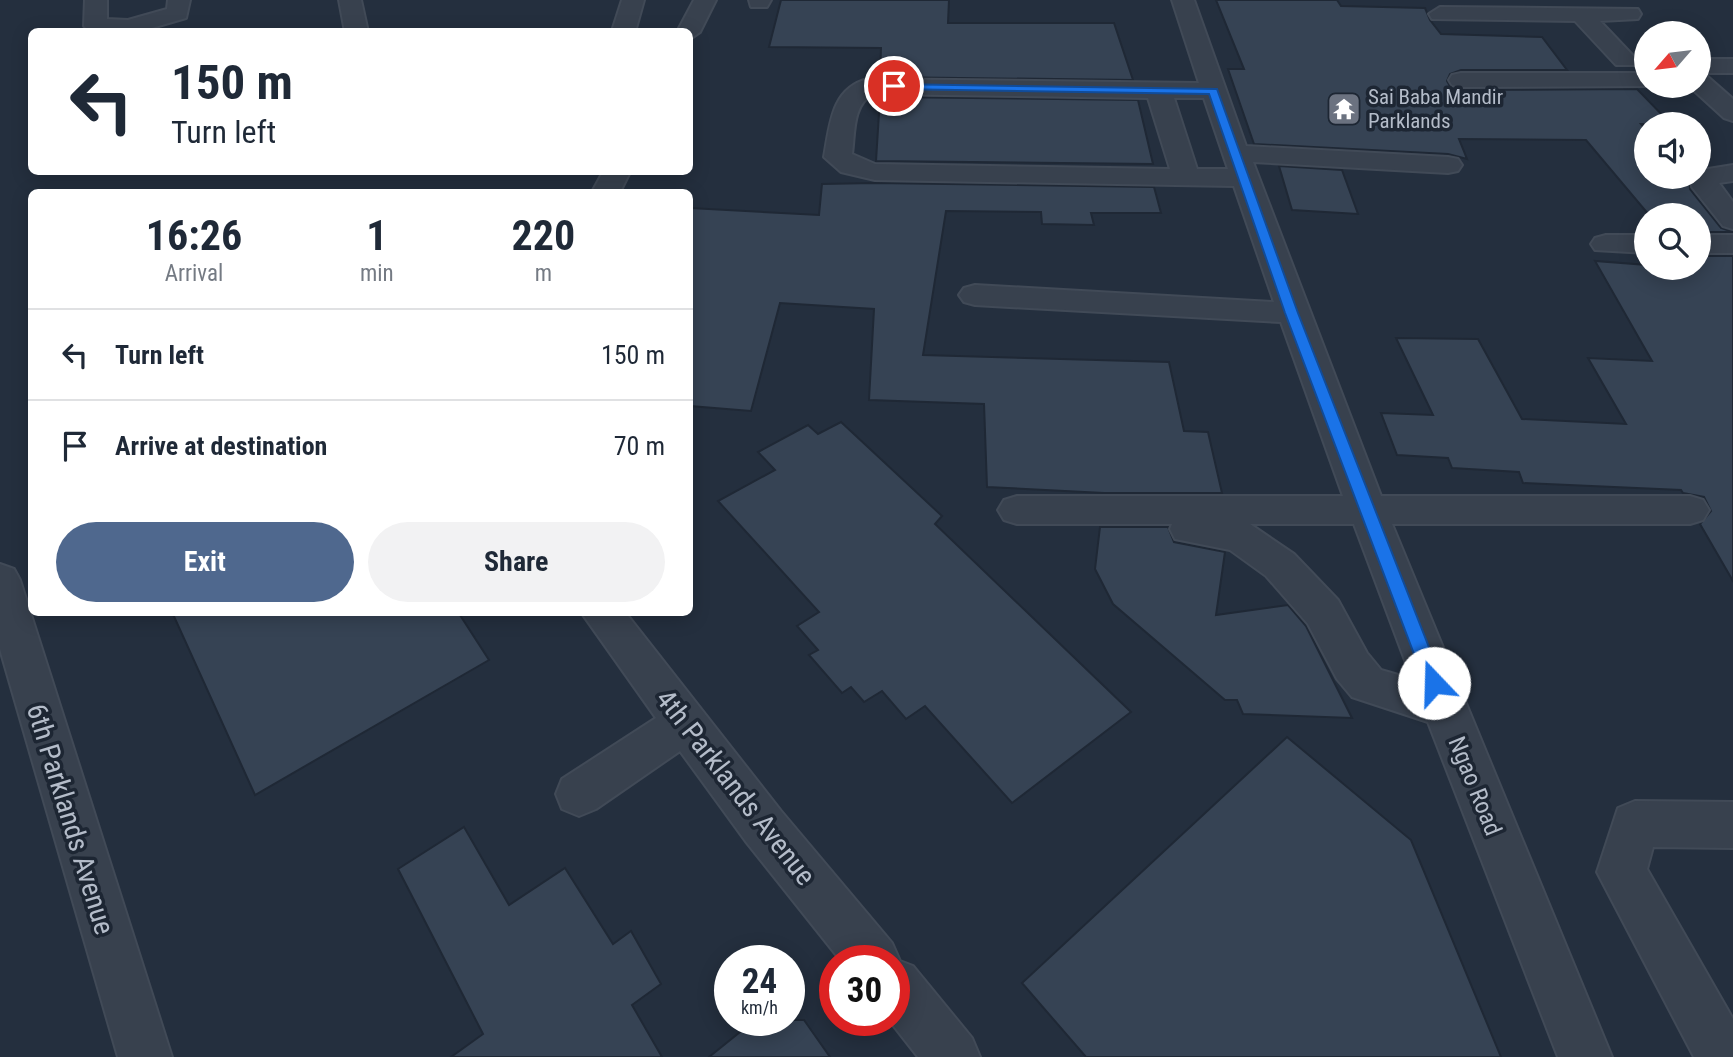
<!DOCTYPE html>
<style>
:root{--surface:#fff;--page:#f2f2f3;--text:#1f2937;--muted:#747a83;--line:#e0e1e3;--accent:#4f688e}
body{margin:0;font-family:"Roboto Condensed",sans-serif;background:var(--page);color:var(--text);height:100vh;display:flex;flex-direction:column;font-size:26px;white-space:nowrap}
*{box-sizing:border-box;margin:0}
p{font-size:23px;color:var(--muted)}
.icon{flex:none;width:38px;height:38px;fill:none;stroke:currentColor;stroke-width:2;stroke-linecap:round;stroke-linejoin:round}
.map{position:relative;flex:1;overflow:hidden}
.sheet{position:absolute;left:28px;top:189px;width:665px;height:427px;display:flex;flex-direction:column;background:var(--surface);border-radius:10px;box-shadow:0 4px 18px #0003}
.sheet>*{flex:none}
.banner{position:absolute;left:28px;top:28px;width:665px;height:147px;border-radius:10px;box-shadow:0 4px 18px #0003;background:#fff;color:var(--text);overflow:hidden}
.needle{width:46px;rotate:242deg}
.fabs{position:absolute;left:1634px;top:21px;display:grid;gap:14px}
.fabs a{display:grid;place-items:center;width:77px;height:77px;border-radius:50%;background:var(--surface);box-shadow:0 4px 18px #0003;font-size:35px}
.speed{position:absolute;left:714px;top:945px;display:flex;gap:14px;font-size:35px;font-weight:700;text-align:center}
.speed>*{display:grid;place-content:center;width:91px;height:91px;border-radius:50%;background:var(--surface);box-shadow:0 4px 18px #0003;line-height:1}
.speed small{font-size:18px;font-weight:400}
.speed .limit{border:10px solid #d22;background:#fff;color:#111}
.pin{position:absolute;display:grid;place-items:center;width:60px;height:60px;color:#fff;margin:-30px;border:4px solid #fff;border-radius:50%;box-shadow:0 2px 7px #0007}
.me{position:absolute;width:77px;margin:-38px;rotate:339deg;stroke-linejoin:round;filter:drop-shadow(0 0 5px #0008)}
.turn{display:flex;align-items:center;gap:24px;height:147px;padding:0 28px;font-size:32px}
.turn .icon{width:91px;height:91px;stroke-width:2.5}
.turn b{display:block;font-size:49px;line-height:60px}
.eta{display:flex;justify-content:space-evenly;align-items:center;height:119px;text-align:center}
.eta b{font-size:42px;font-weight:700;line-height:49px}
.primary-button{display:flex;gap:14px;margin-top:auto;padding:14px 28px}
.primary-button a{flex:1;height:80px;border-radius:42px;background:var(--accent);color:#fff;font-size:28px;font-weight:700;line-height:80px;text-align:center}
.primary-button a+a{background:var(--page);color:var(--text)}
ul{padding:0;list-style:none}
li{display:flex;align-items:center;gap:21px;height:91px;padding:0 28px;border-top:2px solid var(--line)}
li div{flex:1}
li b{display:block;font-size:26px}
li em{font-style:normal}
.map>svg:first-child{display:block}
</style>
<div class="map">
<svg width="1733" height="1057" viewBox="0 0 1733 1057">
<rect width="100%" height="100%" fill="#242f3e"/>
<g fill="#364354" stroke="#1f2835" stroke-width="2">
<path d="M 781,0 L 949,0 L 948,23 L 1114,23 L 1133,80 L 880,77 L 881,48 L 769,47 Z"/>
<path d="M 1216,0 L 1337,0 L 1341,6 L 1425,8 L 1430,20 L 1441,34 L 1542,37 L 1567,70 L 1461,70 L 1450,74 L 1447,81 L 1451,88 L 1461,90 L 1637,89 L 1671,124 L 1641,124 L 1647,131 L 1647,177 L 1689,177 L 1690,189 L 1721,228 L 1733,232 L 1699,232 L 1699,215 L 1649,215 L 1586,140 L 1459,139 L 1467,159 L 1448,154 L 1254,144 L 1228,69 L 1244,69 Z"/>
<path d="M 880,97 L 1138,100 L 1153,164 L 876,161 Z"/>
<path d="M 1279,166 L 1342,170 L 1358,214 L 1292,210 Z"/>
<path d="M 874,183 L 1154,187 L 1161,213 L 1091,213 L 1094,225 L 1042,224 L 1041,212 L 946,211 L 923,355 L 1169,362 L 1184,431 L 1208,432 L 1222,493 L 1104,493 L 987,487 L 984,404 L 869,400 L 874,309 L 780,303 L 751,411 L 690,406 L 690,208 L 819,215 L 822,184 Z"/>
<path d="M 1699,256 L 1733,256 L 1733,581 L 1700,524 L 1711,511 L 1704,497 L 1683,493 L 1681,490 L 1523,483 L 1519,472 L 1452,468 L 1448,458 L 1397,455 L 1381,413 L 1433,415 L 1396,338 L 1478,339 L 1522,419 L 1626,424 L 1588,358 L 1652,361 L 1595,261 L 1647,265 L 1647,268 L 1699,268 Z"/>
<path d="M 841,422 L 942,516 L 935,524 L 1131,712 L 1012,803 L 925,706 L 906,719 L 882,691 L 864,702 L 851,687 L 842,693 L 809,655 L 818,650 L 797,626 L 819,612 L 718,501 L 775,470 L 758,452 L 808,425 L 818,434 Z"/>
<path d="M 1100,527 L 1168,527 L 1174,542 L 1225,552 L 1216,615 L 1288,605 L 1306,626 L 1352,718 L 1243,714 L 1237,700 L 1225,700 L 1113,604 L 1095,569 Z"/>
<path d="M 172,612 L 458,612 L 489,660 L 255,795 Z"/>
<path d="M 1287,737 L 1411,840 L 1501,1057 L 1086,1057 L 1022,983 Z"/>
<path d="M 464,827 L 509,905 L 565,868 L 613,944 L 631,931 L 661,984 L 632,1005 L 662,1057 L 451,1057 L 483,1034 L 398,869 Z"/>
<path d="M 755,1020 L 804,1020 L 830,1057 L 709,1057 Z"/>
</g>
<g fill="none" stroke-linecap="round" stroke-linejoin="round">
<defs>
<g id="minor">
<path d="M 85,0 L 107,0 L 107,19 L 128,20 L 167,9 L 168,0 L 190,0 L 186,18 L 138,32 L 90,32 L 84,26 Z"/>
<path d="M 339,0 L 361,0 L 368,32 L 345,32 Z"/>
<path d="M 622,0 L 644,0 L 635,32 L 612,31 Z"/>
<path d="M 694,0 L 716,0 L 700,32 L 690,39 L 690,32 L 677,32 Z"/>
<path d="M 749,0 L 771,0 L 767,7 L 751,7 Z"/>
<path d="M 1172,0 L 1194,0 L 1246,146 L 1448,157 L 1458,159 L 1462,165 L 1458,171 L 1448,173 L 1253,162 L 1381,496 L 1690,496 L 1703,500 L 1709,510 L 1703,520 L 1690,524 L 1392,524 L 1612,1057 L 1558,1057 L 1428,722 L 1352,697 L 1337,679 L 1308,624 L 1266,576 L 1230,550 L 1175,539 L 1170,529 L 1172,524 L 1017,524 L 1004,520 L 998,510 L 1004,500 L 1017,496 L 1343,496 L 1281,322 L 975,305 L 964,302 L 959,295 L 964,288 L 975,285 L 1274,302 L 1234,186 L 875,180 L 841,172 L 824,157 C 830,125 831,88 868,79 L 1199,83 ZM 873,94 L 1148,98 L 1170,169 L 875,164 L 852,154 C 855,134 852,105 873,94 ZM 1174,98 L 1204,98 L 1228,169 L 1197,169 ZM 1250,524 L 1354,524 L 1412,679 L 1381,670 L 1367,653 L 1338,600 L 1294,554 Z"/>
<path d="M 1440,7 L 1638,9 L 1641,14 L 1638,19 L 1600,21 L 1637,60 L 1634,65 L 1616,65 L 1575,21 L 1432,19 L 1429,14 Z"/>
<rect x="1699" y="59" width="34" height="14"/>
<path d="M 1461,73 L 1647,73 L 1647,86 L 1654,86 L 1461,87 L 1452,85 L 1449,80 L 1452,75 Z"/>
<path d="M 1699,75 L 1708,77 L 1733,99 L 1733,121 L 1724,118 L 1690,87 L 1699,86 Z"/>
<path d="M 1733,165 L 1733,181 L 1719,183 L 1733,202 L 1733,229 L 1723,226 L 1692,187 L 1691,180 L 1699,177 L 1702,170 Z"/>
<path d="M 603,172 L 630,172 L 620,192 L 592,192 Z"/>
<path d="M 1606,235 L 1647,235 L 1647,253 L 1595,250 L 1591,244 L 1595,238 Z"/>
<rect x="1699" y="235" width="34" height="18"/>
<path d="M 0,564 L 14,569 L 20,580 L 172,1057 L 118,1057 L 0,649 Z"/>
<path d="M 581,612 L 625,612 L 781,811 L 892,943 L 900,961 L 913,966 L 972,1038 L 980,1057 L 918,1057 L 889,1020 L 894,1020 L 894,961 L 841,961 L 747,843 L 680,751 L 596,809 L 579,816 L 562,809 L 556,794 L 562,779 L 656,718 Z"/>
<path d="M 1635,801 L 1733,802 L 1733,848 L 1653,847 L 1647,869 L 1733,1019 L 1733,1057 L 1694,1057 L 1597,872 L 1618,808 Z"/>
</g>
</defs>
<use href="#minor" stroke="#414a57" stroke-width="4"/>
<use href="#minor" fill="#38414e" fill-rule="evenodd"/>
</g>
<path fill="#1a73e8" stroke="#114b97" stroke-width="2" d="M 891,84 L 1217,89 L 1298,313 L 1443,683 L 1440,689 L 1428,689 L 1425,683 L 1285,313 L 1209,94 L 894,89 L 889,86 Z"/>
<defs>
<symbol id="temple-square" viewBox="-11 -11 22 22"><rect x="-9" y="-9" width="18" height="18" rx="4" fill="#6b7280" stroke="#1d2633"/><path d="M0-6L5-2H3V0L6.5 2.5H4V6H1.5V3h-3V6H-4V2.5H-6.5L-3 0V-2H-5Z" fill="#fff"/></symbol>
</defs>
<g fill-rule="evenodd">
<use href="#temple-square" x="1325" y="90" width="38" height="38"/>
</g>
<g text-anchor="middle" stroke-width="7" stroke-linejoin="round" paint-order="stroke">
<g font-size="21" fill="#b4bcc9" stroke="#1d2633" text-anchor="start">
<text x="1368" y="104">Sai Baba Mandir<tspan x="1368" dy="24">Parklands</tspan></text>
</g>
<g font-size="24" fill="#b4bcc9" stroke="#1d2633">
<text transform="translate(1475 786) rotate(68)" y="8">Ngao Road</text>
</g>
<g font-size="28" fill="#b4bcc9" stroke="#1d2633">
<text transform="translate(736 787) rotate(52)" y="10">4th Parklands Avenue</text>
<text transform="translate(71 819) rotate(73)" y="10">6th Parklands Avenue</text>
</g>
</g>
</svg>
<div class="fabs">
<a><svg class="needle" viewBox="-14 -14 28 28"><path d="M0-13l5 13h-10z" fill="#e53935"/><path d="M0 13l5-13h-10z" fill="#747a83"/></svg></a>
<a><svg class="icon" aria-label="sound" viewBox="0 0 24 24"><path d="M4 9h4l5-4v14l-5-4H4zM17 9q2 3 0 6"/></svg></a>
<a><svg class="icon" aria-label="search" viewBox="0 0 24 24"><circle cx="10" cy="10" r="6"/><path d="M15 15l6 6"/></svg></a>
</div>
<div class="speed"><div>24<small>km/h</small></div><div class="limit">30</div></div>
<div class="pin" style="left:894px;top:86px;background:#d93025"><svg class="icon" aria-label="arrive" viewBox="0 0 24 24"><path d="M6 21V4h12l-3 4 3 4H6"/></svg></div>
<svg class="me" style="left:1434px;top:683px" viewBox="-20 -20 40 40"><circle r="19" fill="#fff"/><path d="M0-13L10 11 0 6-10 11z" fill="#1a73e8"/></svg>
<div class="banner">
<div class="turn"><svg class="icon" aria-label="left" viewBox="0 0 24 24"><path d="M17 20v-9H6M10 6l-5 5 5 5"/></svg><div><b>150 m</b>Turn left</div></div>
</div>
<section class="sheet">
<div class="eta">
<div><b>16:26</b><p>Arrival</p></div>
<div><b>1</b><p>min</p></div>
<div><b>220</b><p>m</p></div>
</div>
<ul>
<li><svg class="icon" aria-label="left" viewBox="0 0 24 24"><path d="M17 20v-9H6M10 6l-5 5 5 5"/></svg><div><b>Turn left</b></div><em>150 m</em></li>
<li><svg class="icon" aria-label="arrive" viewBox="0 0 24 24"><path d="M6 21V4h12l-3 4 3 4H6"/></svg><div><b>Arrive at destination</b></div><em>70 m</em></li>
</ul>
<div class="primary-button"><a>Exit</a><a>Share</a></div>
</section>
</div>
